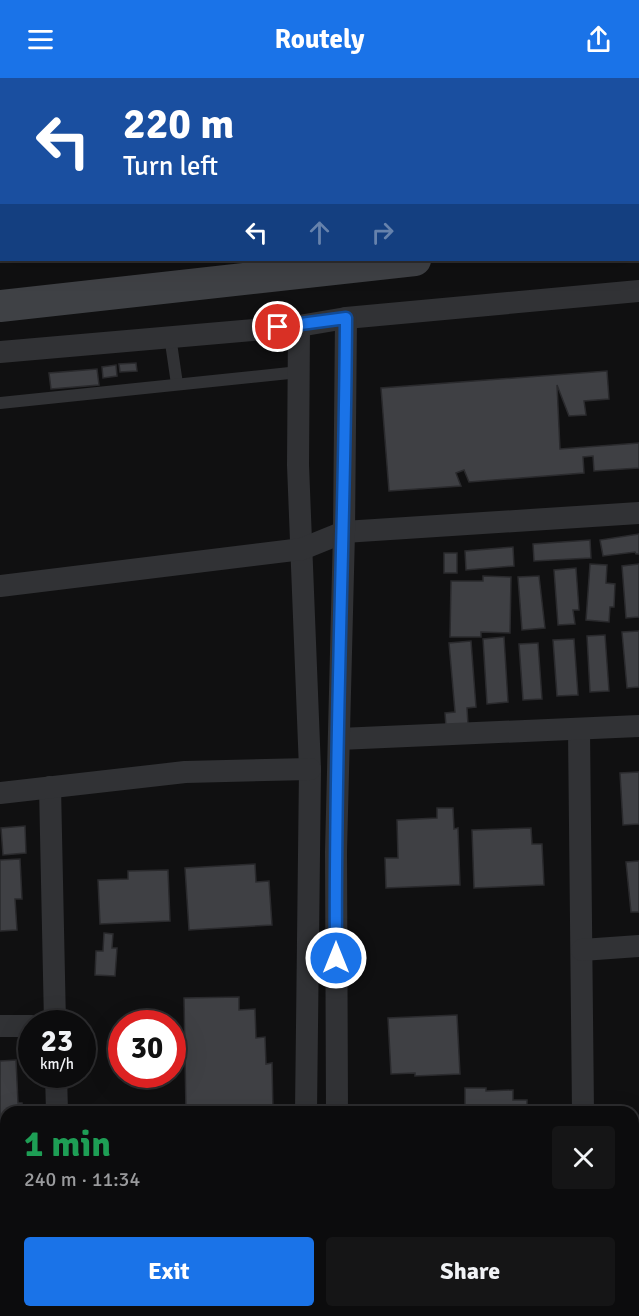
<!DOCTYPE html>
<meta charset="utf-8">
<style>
:root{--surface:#0c0c0d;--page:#151516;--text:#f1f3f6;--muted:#9a9b9d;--line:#2c2c2e;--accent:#1a73e8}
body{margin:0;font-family:Signika,sans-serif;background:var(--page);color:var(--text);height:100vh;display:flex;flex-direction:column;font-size:22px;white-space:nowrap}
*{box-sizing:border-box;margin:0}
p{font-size:20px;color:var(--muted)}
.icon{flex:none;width:33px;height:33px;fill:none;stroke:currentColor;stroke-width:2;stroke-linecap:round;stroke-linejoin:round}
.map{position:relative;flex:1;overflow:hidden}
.sheet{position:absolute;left:0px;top:1028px;width:639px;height:212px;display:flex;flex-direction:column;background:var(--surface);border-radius:18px 18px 0 0;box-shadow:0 6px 24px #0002,0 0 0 2px var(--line)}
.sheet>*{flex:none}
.banner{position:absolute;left:0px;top:0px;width:639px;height:183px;box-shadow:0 6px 24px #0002,0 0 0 2px var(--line);background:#1a4fa0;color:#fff;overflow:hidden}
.speed{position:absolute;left:18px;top:932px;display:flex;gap:12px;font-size:30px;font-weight:700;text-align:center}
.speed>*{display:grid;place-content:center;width:78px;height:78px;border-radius:50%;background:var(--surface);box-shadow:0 6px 24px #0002,0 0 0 2px var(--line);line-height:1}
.speed small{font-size:15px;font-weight:400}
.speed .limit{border:9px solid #d22;background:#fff;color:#111}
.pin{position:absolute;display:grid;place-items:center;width:51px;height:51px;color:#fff;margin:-26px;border:3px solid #fff;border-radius:50%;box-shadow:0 2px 6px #0007}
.me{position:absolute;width:66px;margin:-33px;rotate:0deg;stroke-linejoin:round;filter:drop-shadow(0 0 4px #0008)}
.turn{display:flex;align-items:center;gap:21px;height:126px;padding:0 24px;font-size:27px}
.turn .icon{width:78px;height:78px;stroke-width:2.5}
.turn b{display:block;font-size:42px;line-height:51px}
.lanes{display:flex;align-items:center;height:57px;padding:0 24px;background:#0003;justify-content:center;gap:30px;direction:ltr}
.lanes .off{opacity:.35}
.round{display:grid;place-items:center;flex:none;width:63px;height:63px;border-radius:6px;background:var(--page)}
.headline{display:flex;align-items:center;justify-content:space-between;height:102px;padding:0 24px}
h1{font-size:36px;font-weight:700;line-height:45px;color:#1e9e55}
.action{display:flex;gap:12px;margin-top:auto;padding:12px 24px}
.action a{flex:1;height:69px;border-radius:6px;background:var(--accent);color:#fff;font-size:24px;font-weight:700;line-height:69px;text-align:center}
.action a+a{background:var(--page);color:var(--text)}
header{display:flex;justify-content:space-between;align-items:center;height:78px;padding:0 24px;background:var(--accent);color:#fff;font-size:27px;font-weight:700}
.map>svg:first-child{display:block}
</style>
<header><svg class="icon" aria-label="menu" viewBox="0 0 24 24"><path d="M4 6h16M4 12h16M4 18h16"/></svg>Routely<svg class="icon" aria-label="share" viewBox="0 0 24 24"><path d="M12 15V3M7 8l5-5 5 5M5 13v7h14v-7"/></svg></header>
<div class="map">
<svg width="639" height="1238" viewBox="0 0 639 1238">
<rect width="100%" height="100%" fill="#101011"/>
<g fill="#3f4044" stroke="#2a2a2d" stroke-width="1.5">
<path d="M 136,285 L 137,293 L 120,294 L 119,286 Z"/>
<path d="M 116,287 L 117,298 L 103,300 L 102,289 Z"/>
<path d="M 97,291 L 99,307 L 51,311 L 49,295 Z"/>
<path d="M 607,293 L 609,321 L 584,323 L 586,337 L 569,338 L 557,307 L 560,371 L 639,365 L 639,390 L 594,393 L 593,378 L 583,379 L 584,395 L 469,404 L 464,392 L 456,395 L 461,408 L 389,413 L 381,310 Z"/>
<path d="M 639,456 L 639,476 L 636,476 L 635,474 L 603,478 L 600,462 Z"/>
<path d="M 590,462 L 591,480 L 534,483 L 533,466 Z"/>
<path d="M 513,469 L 514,488 L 466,492 L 465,473 Z"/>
<rect x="444" y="475" width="13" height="20"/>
<path d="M 590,486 L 607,487 L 606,505 L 615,506 L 614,529 L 610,529 L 609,544 L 586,542 Z"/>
<path d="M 639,486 L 639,539 L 626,540 L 622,488 Z"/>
<path d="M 576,490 L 579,532 L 573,532 L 575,546 L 558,547 L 554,492 Z"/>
<path d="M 483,498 L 511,499 L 510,555 L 481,554 L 481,559 L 450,559 L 451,503 L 483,503 Z"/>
<path d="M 539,498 L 545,550 L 522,552 L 518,499 Z"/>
<path d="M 639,553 L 639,609 L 627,610 L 622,554 Z"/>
<path d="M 605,557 L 609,613 L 590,614 L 587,558 Z"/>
<path d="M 504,559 L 508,624 L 487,626 L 483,561 Z"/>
<path d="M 574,561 L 578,617 L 557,618 L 553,562 Z"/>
<path d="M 471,563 L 476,629 L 467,630 L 468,647 L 446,649 L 445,635 L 455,634 L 449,565 Z"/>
<path d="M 538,565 L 542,621 L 523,622 L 519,566 Z"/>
<path d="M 639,694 L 639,746 L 623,747 L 620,695 Z"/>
<path d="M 437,730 L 453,730 L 454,751 L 458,750 L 460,807 L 386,810 L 385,780 L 398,780 L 397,742 L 437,740 Z"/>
<path d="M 25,748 L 26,775 L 3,777 L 1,750 Z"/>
<path d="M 531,750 L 532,766 L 542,766 L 544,807 L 474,810 L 472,752 Z"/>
<path d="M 20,781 L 22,821 L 15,821 L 17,852 L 0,853 L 0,782 Z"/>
<path d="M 639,783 L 639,834 L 631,834 L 626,784 Z"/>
<path d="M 255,786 L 256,804 L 269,803 L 272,847 L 189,852 L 185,790 Z"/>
<path d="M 168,792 L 170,843 L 100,846 L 98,802 L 128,801 L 128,793 Z"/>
<path d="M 104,855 L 113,856 L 112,870 L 117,870 L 115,898 L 95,897 L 96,873 L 103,873 Z"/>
<path d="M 239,919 L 239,932 L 255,931 L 256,960 L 265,959 L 266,986 L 272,985 L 273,1034 L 186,1034 L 184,920 Z"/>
<path d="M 457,937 L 460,996 L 415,998 L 415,995 L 391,996 L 388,940 Z"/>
<path d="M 16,982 L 18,1025 L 22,1025 L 23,1034 L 6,1034 L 6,1043 L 0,1043 L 0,983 Z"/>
<path d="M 465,1010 L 486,1010 L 486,1013 L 513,1012 L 513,1022 L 527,1022 L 527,1034 L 465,1034 Z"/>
<rect x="0" y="1051" width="6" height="58"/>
<path d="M 633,1057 L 639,1057 L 639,1127 L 633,1128 Z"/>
<path d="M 0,1184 L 6,1184 L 6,1233 L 21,1233 L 21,1238 L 0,1238 Z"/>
<path d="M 470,1233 L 509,1233 L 509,1238 L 471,1238 Z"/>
<path d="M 608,1233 L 624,1233 L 624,1236 L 639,1236 L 639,1238 L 608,1238 Z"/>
</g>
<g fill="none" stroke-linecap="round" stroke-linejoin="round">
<g stroke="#313235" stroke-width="12">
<path d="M 170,258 L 177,306"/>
<path d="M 0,325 L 299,294"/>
</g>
<g stroke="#313235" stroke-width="22">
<path d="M 299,248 L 298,387 L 310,691 L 306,1034"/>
<path d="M 0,274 L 299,248 L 346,240 L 639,213"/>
<path d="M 0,508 L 302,471 L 344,454 L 639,435"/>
<path d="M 579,652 L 583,1034"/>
<path d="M 339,661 L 639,648"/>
<path d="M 50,709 L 55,945"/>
<path d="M 0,715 L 185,694 L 310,691"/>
<path d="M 582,872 L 639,868"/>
<path d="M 0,948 L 32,948"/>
<path d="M 56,996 L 57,1034"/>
<path d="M 337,1034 L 336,774 L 344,454 L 346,240"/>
<path d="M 0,1134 L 6,1134"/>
<path d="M 633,1146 L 639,1145"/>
<path d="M 60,1233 L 61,1238"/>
<path d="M 340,1233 L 340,1238"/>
<path d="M 585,1233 L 585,1238"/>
<path d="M 303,1238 L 304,1233"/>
</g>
<g stroke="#3f4145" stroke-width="32">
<path d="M 638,157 L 639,157"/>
<path d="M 0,228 L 415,182"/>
</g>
<g stroke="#5e6066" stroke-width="33">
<path d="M 590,2 L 604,0"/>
<path d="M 0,66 L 2,66"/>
<path d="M 638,87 L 639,87"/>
<path d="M 0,157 L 2,157"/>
</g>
</g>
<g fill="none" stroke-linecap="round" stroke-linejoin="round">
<defs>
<path id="route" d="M 278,249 L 346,240 C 345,453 334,667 336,880"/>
</defs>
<use href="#route" stroke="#114b97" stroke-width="15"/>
<use href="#route" stroke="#1a73e8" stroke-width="10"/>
</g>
</svg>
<div class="speed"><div>23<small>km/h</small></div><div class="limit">30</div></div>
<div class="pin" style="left:278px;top:249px;background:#d93025"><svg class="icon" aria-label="arrive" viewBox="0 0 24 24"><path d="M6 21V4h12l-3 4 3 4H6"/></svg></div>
<svg class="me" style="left:336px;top:880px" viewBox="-20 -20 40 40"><circle r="17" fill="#1a73e8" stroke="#fff" stroke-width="3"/><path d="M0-11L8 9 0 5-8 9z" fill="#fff"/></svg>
<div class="banner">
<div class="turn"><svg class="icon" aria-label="left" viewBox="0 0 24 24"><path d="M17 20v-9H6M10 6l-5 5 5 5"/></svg><div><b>220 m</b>Turn left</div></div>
<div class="lanes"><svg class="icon" aria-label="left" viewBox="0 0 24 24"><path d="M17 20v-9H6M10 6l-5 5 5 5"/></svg><svg class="icon off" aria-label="ahead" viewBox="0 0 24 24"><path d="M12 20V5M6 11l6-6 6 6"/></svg><svg class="icon off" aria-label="right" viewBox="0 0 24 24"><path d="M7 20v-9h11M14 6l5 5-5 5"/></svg></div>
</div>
<section class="sheet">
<div class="headline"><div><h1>1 min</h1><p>240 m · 11:34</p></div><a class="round"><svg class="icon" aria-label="close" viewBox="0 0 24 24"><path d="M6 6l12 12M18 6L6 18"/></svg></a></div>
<div class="action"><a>Exit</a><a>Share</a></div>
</section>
</div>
